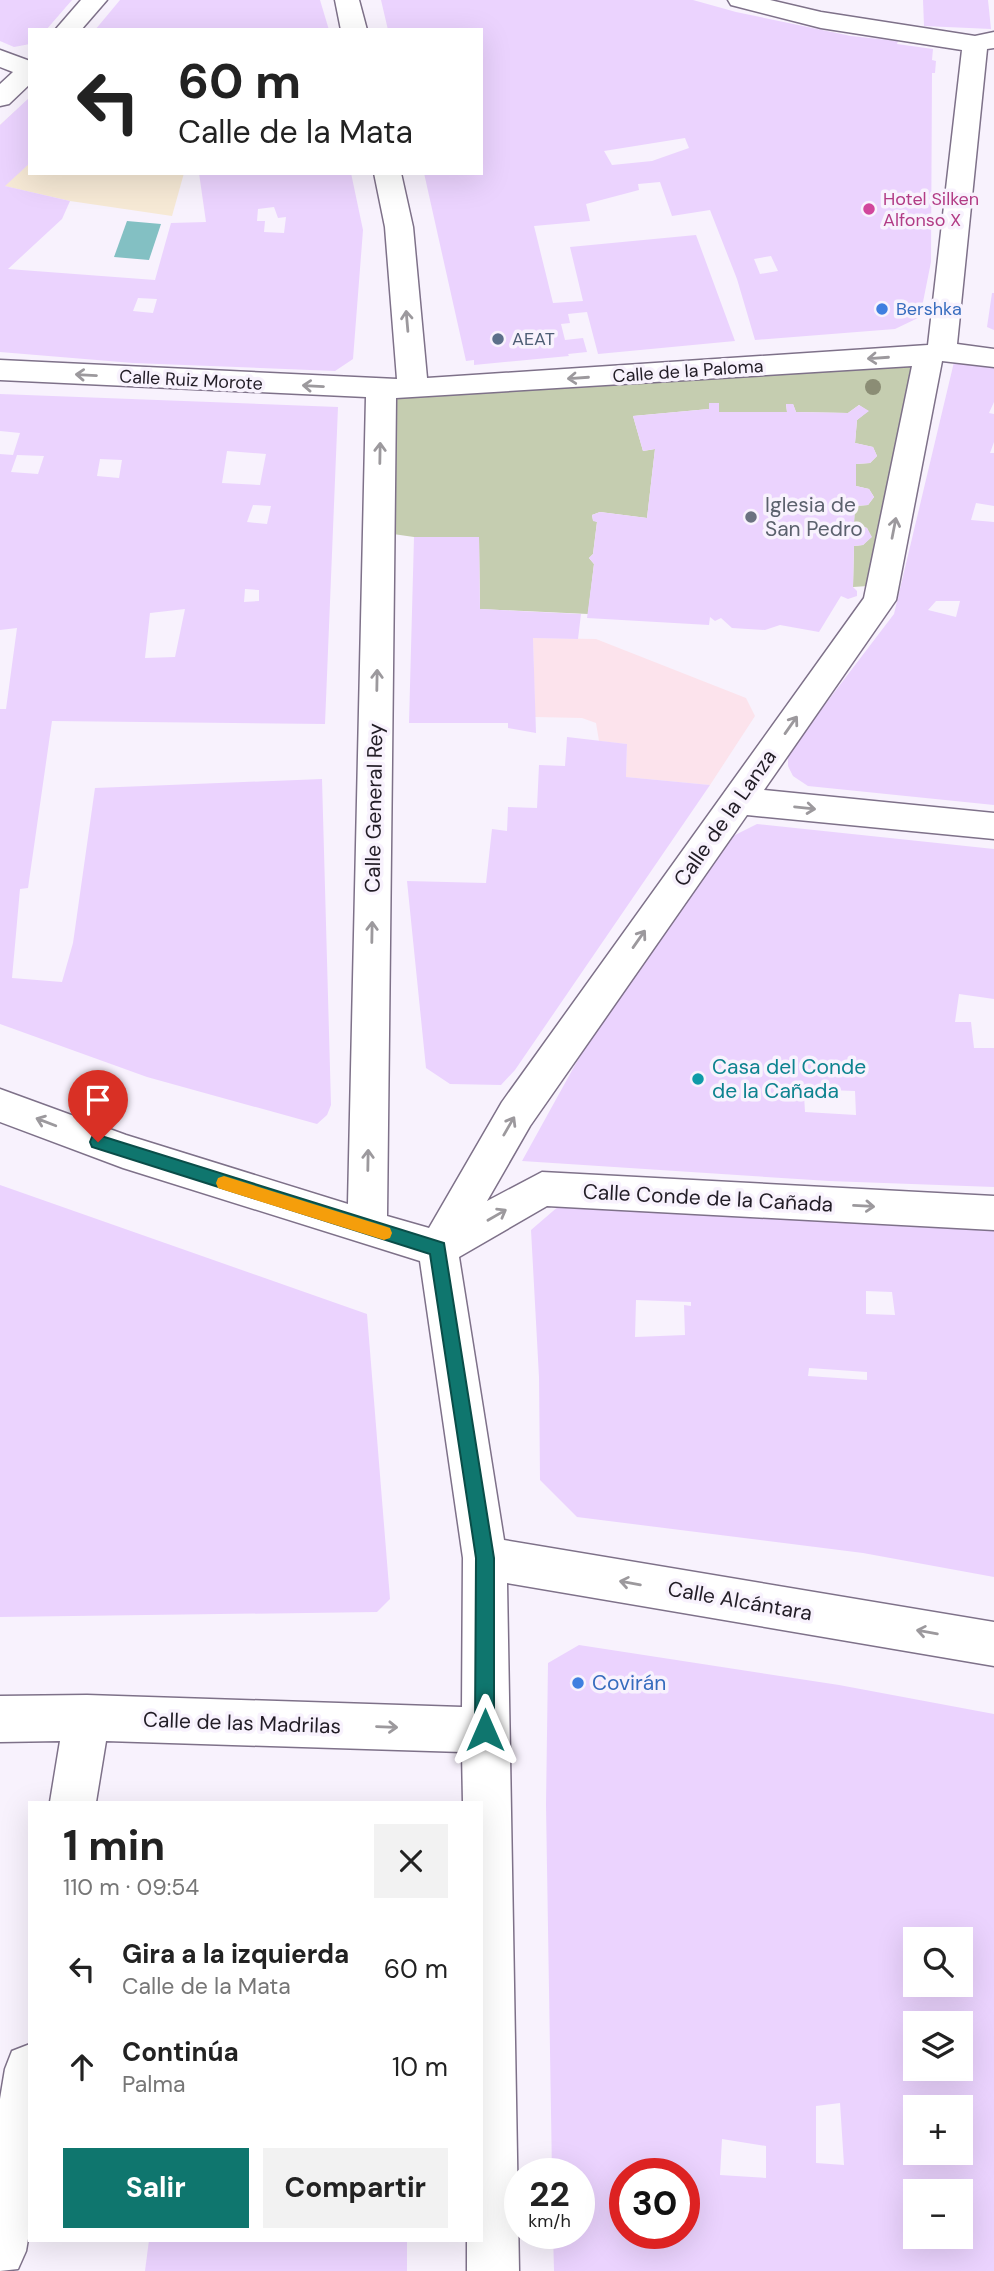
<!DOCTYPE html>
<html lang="es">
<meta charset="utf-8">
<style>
:root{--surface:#fff;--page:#f2f2f2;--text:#222;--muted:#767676;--accent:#0f766e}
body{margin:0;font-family:"DM Sans",sans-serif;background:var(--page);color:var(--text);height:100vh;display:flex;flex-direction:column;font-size:26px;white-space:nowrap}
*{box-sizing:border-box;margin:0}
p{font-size:23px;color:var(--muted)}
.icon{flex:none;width:38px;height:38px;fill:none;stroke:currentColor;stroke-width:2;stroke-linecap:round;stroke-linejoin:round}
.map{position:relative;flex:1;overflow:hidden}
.drawer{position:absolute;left:28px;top:1801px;width:455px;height:441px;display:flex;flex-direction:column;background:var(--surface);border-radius:0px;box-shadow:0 7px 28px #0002}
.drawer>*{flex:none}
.banner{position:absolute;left:28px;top:28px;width:455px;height:147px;border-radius:0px;box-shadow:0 7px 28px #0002;background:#fff;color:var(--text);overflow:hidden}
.buttons{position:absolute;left:903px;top:1927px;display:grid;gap:14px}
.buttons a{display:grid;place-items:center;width:70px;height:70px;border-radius:0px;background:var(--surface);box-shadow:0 7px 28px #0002;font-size:35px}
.speed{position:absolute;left:504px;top:2158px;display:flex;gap:14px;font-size:35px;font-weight:700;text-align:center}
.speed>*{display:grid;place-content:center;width:91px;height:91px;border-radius:50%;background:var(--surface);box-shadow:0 7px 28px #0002;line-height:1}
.speed small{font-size:18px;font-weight:400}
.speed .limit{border:10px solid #d22;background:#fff;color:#111}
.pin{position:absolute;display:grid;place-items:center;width:60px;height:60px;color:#fff;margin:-72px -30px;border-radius:50% 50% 50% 0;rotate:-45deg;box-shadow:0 0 7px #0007}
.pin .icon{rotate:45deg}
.me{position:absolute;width:77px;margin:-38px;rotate:0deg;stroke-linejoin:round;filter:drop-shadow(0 0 5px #0008)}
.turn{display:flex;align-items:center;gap:24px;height:147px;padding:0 35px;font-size:32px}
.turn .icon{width:91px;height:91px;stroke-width:2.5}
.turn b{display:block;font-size:49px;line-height:60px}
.round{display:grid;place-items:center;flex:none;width:74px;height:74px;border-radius:0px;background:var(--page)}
.summary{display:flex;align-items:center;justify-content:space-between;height:119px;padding:0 35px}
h1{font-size:42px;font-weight:700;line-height:52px}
.action{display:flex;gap:14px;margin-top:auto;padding:14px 35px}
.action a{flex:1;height:80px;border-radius:0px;background:var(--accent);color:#fff;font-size:28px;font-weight:700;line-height:80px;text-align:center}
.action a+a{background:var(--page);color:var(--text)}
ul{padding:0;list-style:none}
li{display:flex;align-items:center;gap:21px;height:98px;padding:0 35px}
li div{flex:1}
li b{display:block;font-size:26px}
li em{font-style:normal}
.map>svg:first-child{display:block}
</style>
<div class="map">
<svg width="994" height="2271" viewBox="0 0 994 2271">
<rect width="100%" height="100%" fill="#f8f2fd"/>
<path fill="#fce3ec" d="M 533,638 L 596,639 L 746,698 L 755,716 L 710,785 L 626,777 L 627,744 L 599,741 L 596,723 L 582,718 L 535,717 Z"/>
<path fill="#f6e9d5" d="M 30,98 L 30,173 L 184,173 L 172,216 L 70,201 L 0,185 L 0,125 Z"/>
<path fill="#c5cdb0" d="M 929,355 L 883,585 L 853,587 L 854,546 L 863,545 L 871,537 L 867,528 L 854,523 L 855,506 L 868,505 L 874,497 L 869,489 L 856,486 L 856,464 L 870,463 L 877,456 L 873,447 L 855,443 L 857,420 L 868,411 L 859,405 L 848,413 L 796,412 L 793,404 L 786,404 L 787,412 L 719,412 L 719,403 L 709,403 L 709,409 L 633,416 L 643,451 L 655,449 L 647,518 L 600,512 L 592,515 L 593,520 L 597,522 L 593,554 L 589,558 L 594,564 L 588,614 L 480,609 L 479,537 L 414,537 L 379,532 L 381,389 Z"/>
<path fill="#83c0c3" d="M 127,221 L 161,224 L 149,260 L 114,257 Z"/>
<g fill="#ebd3fe" fill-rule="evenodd">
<path d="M 0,0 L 72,0 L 46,30 L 30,30 L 30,44 L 14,47 L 0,41 Z"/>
<path d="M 120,0 L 320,0 L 329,30 L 95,30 Z"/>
<path d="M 381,0 L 693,0 L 736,12 L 851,36 L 898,41 L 897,44 L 933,49 L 932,60 L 936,61 L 935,73 L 932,73 L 931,262 L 920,317 L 895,329 L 755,340 L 737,279 L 710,210 L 672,216 L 660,182 L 638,184 L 639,190 L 586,204 L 590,221 L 534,226 L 553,303 L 583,301 L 570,247 L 696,235 L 735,341 L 598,354 L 587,312 L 577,313 L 568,314 L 570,323 L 561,324 L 565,340 L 583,338 L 587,352 L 568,354 L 569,356 L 474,365 L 474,360 L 466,361 L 424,173 L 481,173 L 481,30 L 388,30 ZM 685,138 L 689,148 L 652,161 L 612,165 L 604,151 ZM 771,256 L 778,271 L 760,274 L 754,259 Z"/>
<path d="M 923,0 L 988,0 L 991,29 L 924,26 Z"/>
<path d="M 30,97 L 30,163 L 5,186 L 70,201 L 62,219 L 8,269 L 155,280 L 171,223 L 206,222 L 199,173 L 351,173 L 363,230 L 353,359 L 335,371 L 133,363 L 0,352 L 0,125 ZM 274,207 L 278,218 L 286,217 L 284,233 L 264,232 L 265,221 L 257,221 L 258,209 ZM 138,298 L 157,299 L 153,313 L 133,311 Z"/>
<path d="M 992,293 L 994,293 L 994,330 L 987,327 Z"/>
<path d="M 954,362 L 994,368 L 994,402 L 989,413 L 994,414 L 994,442 L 990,453 L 994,453 L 994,506 L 976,503 L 971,520 L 994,522 L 994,805 L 808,786 L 793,776 L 788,766 L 788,753 L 894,614 ZM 936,601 L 960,601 L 956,617 L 928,610 Z"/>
<path d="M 0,394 L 338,407 L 325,724 L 52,721 L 28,888 L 20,889 L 12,978 L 62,982 L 73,943 L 95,788 L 322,779 L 331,1105 L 327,1115 L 317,1124 L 147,1077 L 0,1024 L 0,709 L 6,709 L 17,628 L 0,630 L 0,454 L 13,455 L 20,433 L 0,431 ZM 227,451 L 266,454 L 260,485 L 222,483 ZM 17,455 L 44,456 L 38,474 L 11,472 ZM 100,459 L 122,460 L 119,478 L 97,476 ZM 253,505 L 271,506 L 267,524 L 247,522 ZM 245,589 L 259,590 L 259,601 L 244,602 ZM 185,609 L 175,657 L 145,658 L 150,613 Z"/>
<path d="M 709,403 L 719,403 L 719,412 L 787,412 L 786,404 L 793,404 L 796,412 L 848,413 L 859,405 L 869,411 L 857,420 L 855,443 L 873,447 L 877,456 L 870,463 L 856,464 L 856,486 L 869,489 L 874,497 L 868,505 L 855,506 L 854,523 L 867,528 L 872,537 L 863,545 L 854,546 L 853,587 L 857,591 L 857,596 L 848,599 L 841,596 L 819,632 L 780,625 L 765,630 L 732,628 L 721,618 L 715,621 L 710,617 L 709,625 L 587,618 L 594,564 L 589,558 L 593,554 L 597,522 L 593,521 L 592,515 L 600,512 L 647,518 L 655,449 L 643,451 L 633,416 L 709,409 Z"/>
<path d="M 414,537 L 479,537 L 480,609 L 581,614 L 578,639 L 533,638 L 536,733 L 508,728 L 508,723 L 409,723 Z"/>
<path d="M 567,737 L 627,744 L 626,777 L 710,785 L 515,1070 L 501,1085 L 450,1084 L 426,1068 L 407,881 L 486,883 L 492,829 L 507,831 L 508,807 L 537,808 L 539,765 L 565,766 Z"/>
<path d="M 757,824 L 994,849 L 994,999 L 959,994 L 955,1022 L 971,1022 L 974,1048 L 994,1048 L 994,1187 L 829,1181 L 522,1161 L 618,987 L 733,836 ZM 829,1090 L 855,1091 L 856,1115 L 805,1112 L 804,1095 L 829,1096 Z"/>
<path d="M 0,1185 L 367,1314 L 390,1599 L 377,1612 L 0,1617 Z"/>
<path d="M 567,1199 L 994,1224 L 994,1577 L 863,1553 L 577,1517 L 540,1480 L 539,1377 L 531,1230 ZM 866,1291 L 892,1292 L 895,1315 L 866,1314 ZM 636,1300 L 691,1302 L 691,1306 L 684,1305 L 685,1335 L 635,1337 ZM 809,1368 L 867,1372 L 867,1380 L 808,1376 Z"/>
<path d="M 579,1645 L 839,1685 L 994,1714 L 994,2271 L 554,2271 L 553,2233 L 579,2233 L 579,2174 L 552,2174 L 546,1805 L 548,1663 ZM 915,1939 L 961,1939 L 961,1984 L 915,1984 ZM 915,2023 L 961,2023 L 961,2068 L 915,2068 ZM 840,2103 L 844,2165 L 816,2163 L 816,2106 ZM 915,2107 L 961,2107 L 961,2152 L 915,2152 ZM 722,2139 L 766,2146 L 766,2178 L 720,2175 ZM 625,2174 L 684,2174 L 684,2233 L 625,2233 ZM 915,2191 L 961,2191 L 961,2236 L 915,2236 Z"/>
<path d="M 149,2240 L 407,2240 L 407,2271 L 145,2271 Z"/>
</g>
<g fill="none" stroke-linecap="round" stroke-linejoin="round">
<defs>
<g id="street">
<path d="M 81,0 L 107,0 L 81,30 L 55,30 Z"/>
<path d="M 335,0 L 359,0 L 367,30 L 341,30 Z"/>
<path d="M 728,0 L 770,0 L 821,12 L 975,36 L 994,32 L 994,48 L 987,49 L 957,344 L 994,349 L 994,367 L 942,361 L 896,600 L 764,790 L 994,813 L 994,839 L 747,815 L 530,1126 L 487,1201 L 542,1172 L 994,1196 L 994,1230 L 547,1206 L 459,1257 L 504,1540 L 994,1622 L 994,1666 L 507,1583 L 519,2271 L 467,2271 L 467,2240 L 481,2240 L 481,1802 L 463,1802 L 462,1752 L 106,1741 L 96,1802 L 50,1802 L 60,1741 L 0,1742 L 0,1696 L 87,1695 L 462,1707 L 463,1558 L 420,1261 L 123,1168 L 0,1122 L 0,1089 L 126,1135 L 348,1204 L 366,397 L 0,380 L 0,360 L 397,379 L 385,227 L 374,173 L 401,173 L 413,227 L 427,378 L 928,345 L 962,50 L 821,28 L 731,5 ZM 912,366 L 864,598 L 502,1102 L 429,1228 L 387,1216 L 396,398 Z"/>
<path d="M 0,50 L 30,61 L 30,84 L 9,104 L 0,106 L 0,84 L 13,72 L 0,67 Z"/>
<path d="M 30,2044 L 30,2227 L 26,2251 L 18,2269 L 0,2271 L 0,2099 L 5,2069 L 12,2051 Z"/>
</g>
</defs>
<use href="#street" stroke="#7e7189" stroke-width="3"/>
<use href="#street" fill="#fff" fill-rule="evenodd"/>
</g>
<circle fill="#8b8d75" cx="873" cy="387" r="8"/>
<defs><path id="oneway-shaft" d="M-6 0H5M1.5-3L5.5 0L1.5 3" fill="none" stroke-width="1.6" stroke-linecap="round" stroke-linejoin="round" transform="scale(1.75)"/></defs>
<g stroke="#9c999d">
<use href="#oneway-shaft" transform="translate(407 321) rotate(-95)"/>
<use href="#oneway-shaft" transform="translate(878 358) rotate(176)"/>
<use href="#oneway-shaft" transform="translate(86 375) rotate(-177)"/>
<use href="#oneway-shaft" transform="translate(578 378) rotate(176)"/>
<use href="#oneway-shaft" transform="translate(313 386) rotate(-177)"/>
<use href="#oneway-shaft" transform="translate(380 453) rotate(-89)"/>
<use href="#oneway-shaft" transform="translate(894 528) rotate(-79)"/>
<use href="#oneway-shaft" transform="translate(377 680) rotate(-89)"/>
<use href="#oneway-shaft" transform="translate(791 725) rotate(-55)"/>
<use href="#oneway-shaft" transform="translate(805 808) rotate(6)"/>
<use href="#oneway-shaft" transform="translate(372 932) rotate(-89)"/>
<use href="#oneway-shaft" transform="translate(639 939) rotate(-55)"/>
<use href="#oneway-shaft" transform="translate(46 1122) rotate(-159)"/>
<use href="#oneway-shaft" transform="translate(509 1126) rotate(-60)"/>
<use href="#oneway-shaft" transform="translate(368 1160) rotate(-89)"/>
<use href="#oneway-shaft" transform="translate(864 1206) rotate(3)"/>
<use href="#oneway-shaft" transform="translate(497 1215) rotate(-30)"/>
<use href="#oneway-shaft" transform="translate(630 1583) rotate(-170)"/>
<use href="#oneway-shaft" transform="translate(927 1632) rotate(-170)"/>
<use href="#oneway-shaft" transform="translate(387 1727) rotate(2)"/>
</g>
<path fill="#0f766e" stroke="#0a4d48" stroke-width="2" d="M 98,1135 L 444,1243 L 494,1558 L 494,1730 L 491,1736 L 485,1739 L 478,1736 L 475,1730 L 476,1558 L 430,1254 L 92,1147 L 90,1142 L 92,1137 Z"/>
<path fill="#f59e0b" d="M 224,1176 L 384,1226 L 390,1228 L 392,1233 L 390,1238 L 384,1240 L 224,1190 L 218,1188 L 216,1183 L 218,1178 Z"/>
<circle fill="#d1479c" stroke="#f8f2fd" stroke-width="2.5" cx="869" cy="209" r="7"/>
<g fill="#3f7fe0" stroke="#f8f2fd" stroke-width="2.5">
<circle cx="882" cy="309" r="7"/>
<circle cx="578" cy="1683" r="7"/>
</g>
<circle fill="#5c6f8a" stroke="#f8f2fd" stroke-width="2.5" cx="498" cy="339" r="7"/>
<circle fill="#6b7280" stroke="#f8f2fd" stroke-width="2.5" cx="751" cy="517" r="7"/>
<circle fill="#0f9aa8" stroke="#f8f2fd" stroke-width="2.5" cx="698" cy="1079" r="7"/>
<g text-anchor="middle" stroke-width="7" stroke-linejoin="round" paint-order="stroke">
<g font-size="18" fill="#b23c85" stroke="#f8f2fd" text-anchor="start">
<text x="883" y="205">Hotel Silken<tspan x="883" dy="21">Alfonso X</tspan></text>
</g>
<g font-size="18" fill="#366cbe" stroke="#f8f2fd" text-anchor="start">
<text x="896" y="315">Bershka</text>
</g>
<g font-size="18" fill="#4e5e75" stroke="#f8f2fd" text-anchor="start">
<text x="512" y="345">AEAT</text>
</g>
<g font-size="18" fill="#221d26" stroke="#f8f2fd">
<text transform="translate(688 371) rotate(-4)" y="6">Calle de la Paloma</text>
<text transform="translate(191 380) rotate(3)" y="6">Calle Ruiz Morote</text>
</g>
<g font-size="21" fill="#5b616d" stroke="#f8f2fd" text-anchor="start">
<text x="765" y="512">Iglesia de<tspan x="765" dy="24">San Pedro</tspan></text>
</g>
<g font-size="21" fill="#221d26" stroke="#f8f2fd">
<text transform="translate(374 808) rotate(-89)" y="7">Calle General Rey</text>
<text transform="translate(725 818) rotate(-55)" y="7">Calle de la Lanza</text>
<text transform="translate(708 1198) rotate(3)" y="7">Calle Conde de la Cañada</text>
<text transform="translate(740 1601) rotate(10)" y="7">Calle Alcántara</text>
<text transform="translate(242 1723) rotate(2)" y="7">Calle de las Madrilas</text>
</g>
<g font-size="21" fill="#0d838f" stroke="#f8f2fd" text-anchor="start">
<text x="712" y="1074">Casa del Conde<tspan x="712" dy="24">de la Cañada</tspan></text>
</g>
<g font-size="21" fill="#366cbe" stroke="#f8f2fd" text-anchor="start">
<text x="592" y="1690">Covirán</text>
</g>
</g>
</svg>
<div class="buttons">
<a><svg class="icon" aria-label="search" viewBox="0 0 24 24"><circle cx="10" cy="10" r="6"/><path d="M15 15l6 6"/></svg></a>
<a><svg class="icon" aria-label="layers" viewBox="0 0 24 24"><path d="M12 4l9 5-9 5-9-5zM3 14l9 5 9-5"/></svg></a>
<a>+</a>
<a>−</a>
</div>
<div class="speed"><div>22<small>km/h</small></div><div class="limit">30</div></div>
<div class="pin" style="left:98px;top:1142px;background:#d93025"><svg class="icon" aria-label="arrive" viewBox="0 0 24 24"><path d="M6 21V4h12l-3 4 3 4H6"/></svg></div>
<svg class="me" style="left:485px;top:1730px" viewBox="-20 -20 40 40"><path d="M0-17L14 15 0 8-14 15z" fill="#0f766e" stroke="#fff" stroke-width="4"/></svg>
<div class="banner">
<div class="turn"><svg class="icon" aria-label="left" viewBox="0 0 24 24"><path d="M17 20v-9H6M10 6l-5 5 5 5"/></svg><div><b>60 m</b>Calle de la Mata</div></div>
</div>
<section class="drawer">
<div class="summary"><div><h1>1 min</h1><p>110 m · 09:54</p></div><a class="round"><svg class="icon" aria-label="close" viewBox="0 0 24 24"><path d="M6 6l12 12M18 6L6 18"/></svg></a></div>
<ul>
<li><svg class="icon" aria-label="left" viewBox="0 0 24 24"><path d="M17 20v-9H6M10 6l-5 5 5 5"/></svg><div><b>Gira a la izquierda</b><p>Calle de la Mata</p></div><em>60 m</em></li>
<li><svg class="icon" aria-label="ahead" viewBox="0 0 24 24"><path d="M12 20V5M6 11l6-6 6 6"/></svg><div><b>Continúa</b><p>Palma</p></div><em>10 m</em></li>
</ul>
<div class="action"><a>Salir</a><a>Compartir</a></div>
</section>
</div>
